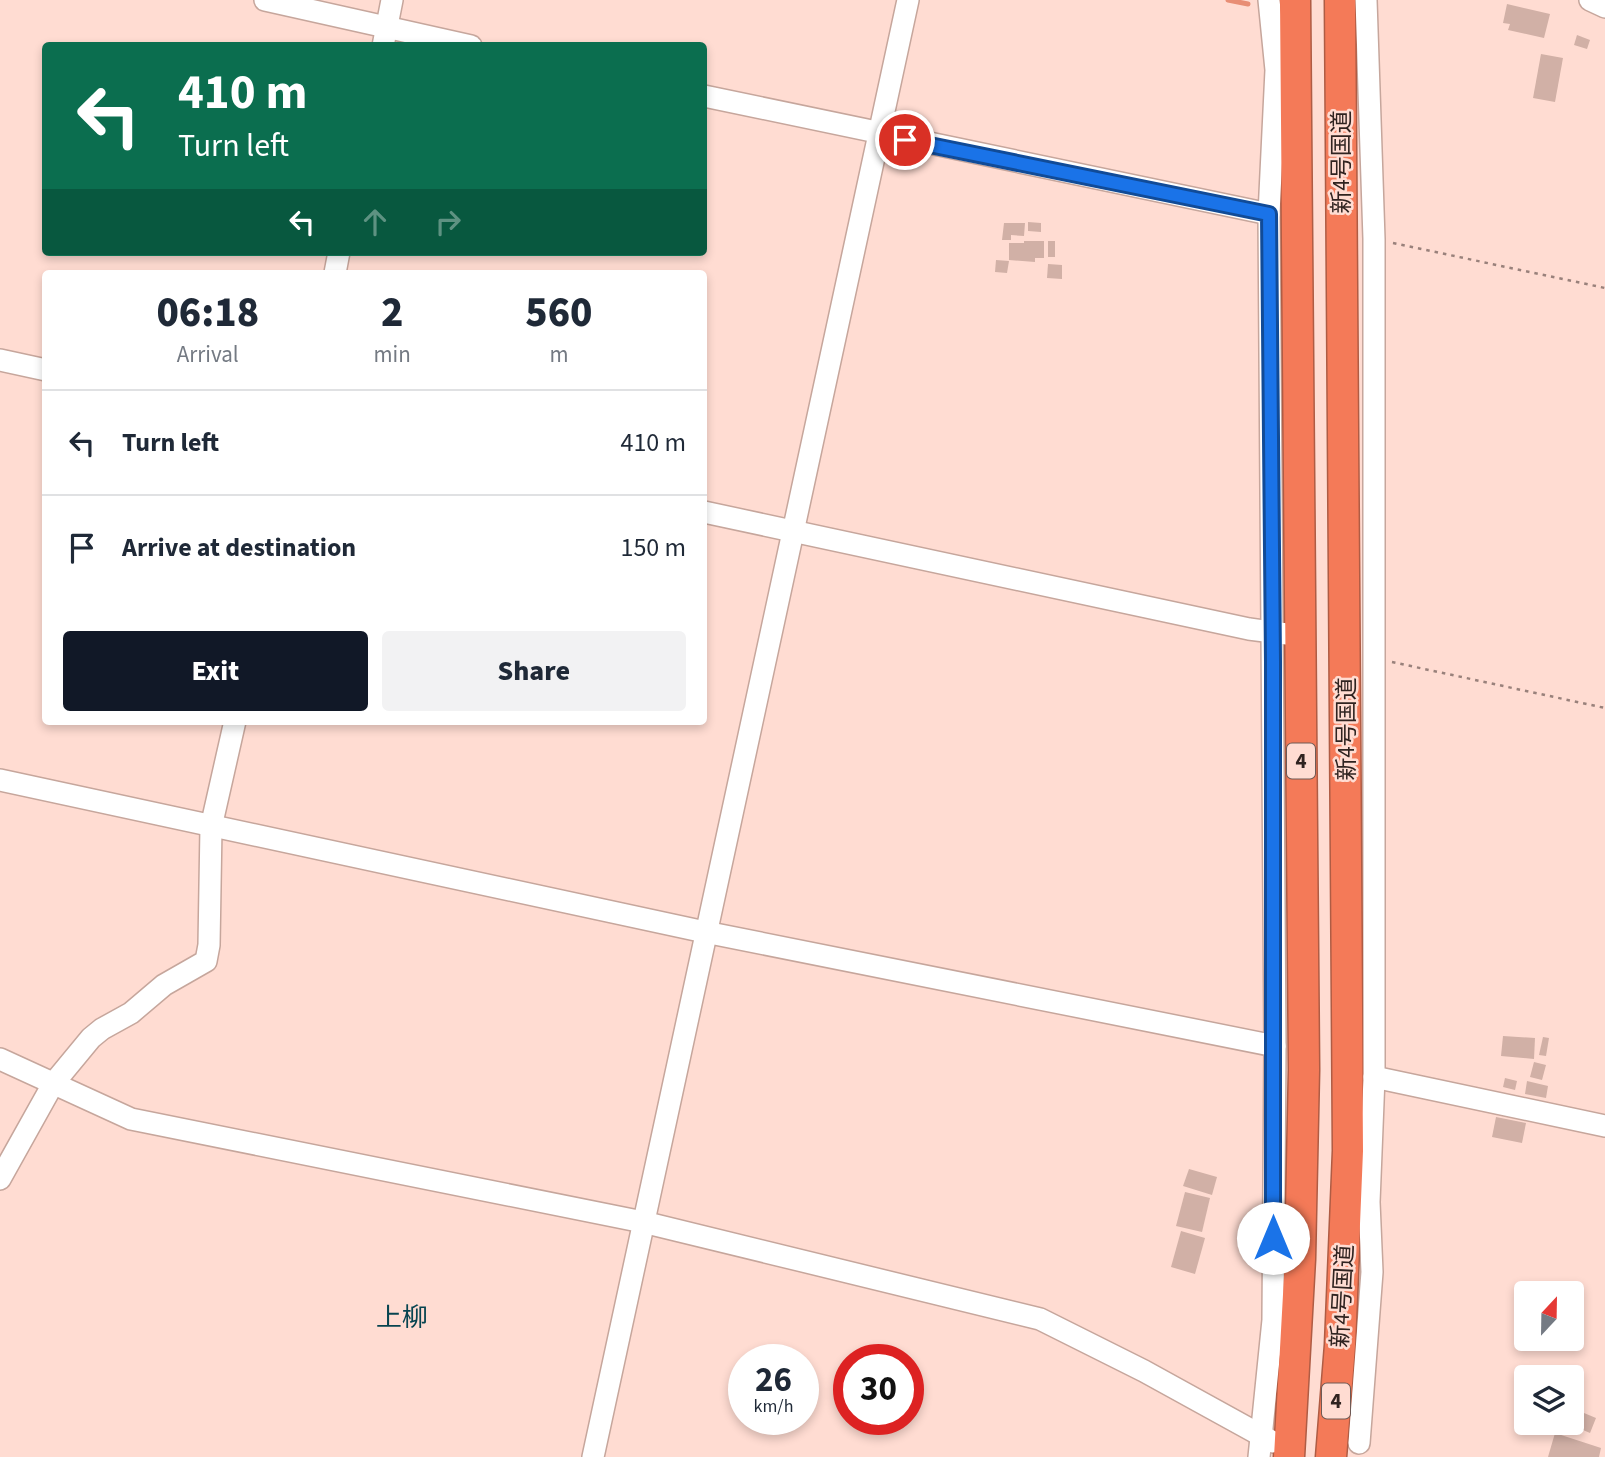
<!DOCTYPE html>
<meta charset="utf-8">
<style>
:root{--surface:#fff;--page:#f2f2f3;--text:#1f2937;--muted:#747a83;--line:#e0e1e3;--accent:#111827}
body{margin:0;font-family:"Source Sans 3","Noto Sans JP",sans-serif;background:var(--page);color:var(--text);height:100vh;display:flex;flex-direction:column;font-size:26px;white-space:nowrap}
*{box-sizing:border-box;margin:0}
p{font-size:23px;color:var(--muted)}
.icon{flex:none;width:38px;height:38px;fill:none;stroke:currentColor;stroke-width:2;stroke-linecap:round;stroke-linejoin:round}
.map{position:relative;flex:1;overflow:hidden}
.side{position:absolute;left:42px;top:270px;width:665px;height:455px;display:flex;flex-direction:column;background:var(--surface);border-radius:7px;box-shadow:0 4px 10px #0003}
.side>*{flex:none}
.hud{position:absolute;left:42px;top:42px;width:665px;height:214px;border-radius:7px;box-shadow:0 4px 10px #0003;background:#0b6e4f;color:#fff;overflow:hidden}
.needle{width:46px;rotate:22deg}
.buttons{position:absolute;left:1514px;top:1281px;display:grid;gap:14px}
.buttons a{display:grid;place-items:center;width:70px;height:70px;border-radius:7px;background:var(--surface);box-shadow:0 4px 10px #0003;font-size:35px}
.speed{position:absolute;left:728px;top:1344px;display:flex;gap:14px;font-size:35px;font-weight:700;text-align:center}
.speed>*{display:grid;place-content:center;width:91px;height:91px;border-radius:50%;background:var(--surface);box-shadow:0 4px 10px #0003;line-height:1}
.speed small{font-size:18px;font-weight:400}
.speed .limit{border:10px solid #d22;background:#fff;color:#111}
.pin{position:absolute;display:grid;place-items:center;width:60px;height:60px;color:#fff;margin:-30px;border:4px solid #fff;border-radius:50%;box-shadow:0 2px 7px #0007}
.me{position:absolute;width:77px;margin:-38px;rotate:0deg;stroke-linejoin:round;filter:drop-shadow(0 0 5px #0008)}
.turn{display:flex;align-items:center;gap:24px;height:147px;padding:0 21px;font-size:32px}
.turn .icon{width:91px;height:91px;stroke-width:2.5}
.turn b{display:block;font-size:49px;line-height:60px}
.lanes{display:flex;align-items:center;height:66px;padding:0 21px;background:#0003;justify-content:center;gap:35px;direction:ltr}
.lanes .off{opacity:.35}
.eta{display:flex;justify-content:space-evenly;align-items:center;height:119px;text-align:center}
.eta b{font-size:42px;font-weight:800;line-height:49px}
.button{display:flex;gap:14px;margin-top:auto;padding:14px 21px}
.button a{flex:1;height:80px;border-radius:7px;background:var(--accent);color:#fff;font-size:28px;font-weight:800;line-height:80px;text-align:center}
.button a+a{background:var(--page);color:var(--text)}
ul{padding:0;list-style:none}
li{display:flex;align-items:center;gap:21px;height:105px;padding:0 21px;border-top:2px solid var(--line)}
li div{flex:1}
li b{display:block;font-size:26px}
li em{font-style:normal}
.map>svg:first-child{display:block}
</style>
<div class="map">
<svg width="1605" height="1457" viewBox="0 0 1605 1457">
<rect width="100%" height="100%" fill="#ffdcd2"/>
<g fill="none" stroke-linecap="round" stroke-linejoin="round">
<path stroke="#e88e75" stroke-width="5" d="M 1228,0 L 1248,4"/>
</g>
<g fill="#d1b0a6">
<path d="M 1507,4 L 1550,14 L 1544,38 L 1508,30 L 1510,24 L 1503,23 Z"/>
<path d="M 1577,35 L 1590,40 L 1587,49 L 1574,45 Z"/>
<path d="M 1541,54 L 1563,58 L 1555,102 L 1533,98 Z"/>
<path d="M 1028,222 L 1041,223 L 1041,232 L 1028,231 Z"/>
<path d="M 1004,223 L 1025,223 L 1024,236 L 1011,235 L 1011,240 L 1002,240 Z"/>
<path d="M 1024,241 L 1044,241 L 1044,258 L 1035,258 L 1035,262 L 1009,260 L 1009,243 L 1024,243 Z"/>
<rect x="1048" y="241" width="7" height="16"/>
<path d="M 996,260 L 1009,261 L 1007,273 L 995,272 Z"/>
<path d="M 1048,264 L 1062,265 L 1062,279 L 1047,278 Z"/>
<path d="M 1503,1036 L 1535,1038 L 1534,1059 L 1501,1056 Z"/>
<path d="M 1543,1037 L 1549,1038 L 1546,1056 L 1539,1055 Z"/>
<path d="M 1534,1062 L 1546,1065 L 1542,1080 L 1530,1077 Z"/>
<path d="M 1505,1078 L 1517,1081 L 1515,1090 L 1503,1087 Z"/>
<path d="M 1527,1081 L 1548,1086 L 1546,1098 L 1525,1094 Z"/>
<path d="M 1496,1117 L 1526,1123 L 1522,1143 L 1492,1137 Z"/>
<path d="M 1189,1169 L 1217,1177 L 1212,1195 L 1183,1186 Z"/>
<path d="M 1185,1192 L 1210,1198 L 1202,1232 L 1176,1226 Z"/>
<path d="M 1181,1231 L 1205,1238 L 1195,1274 L 1171,1267 Z"/>
<path d="M 1572,1408 L 1596,1418 L 1590,1433 L 1567,1423 L 1572,1423 Z"/>
<path d="M 1555,1433 L 1601,1448 L 1599,1457 L 1548,1457 Z"/>
</g>
<g fill="none" stroke-linecap="round" stroke-linejoin="round">
<defs>
<g id="minor">
<path d="M 265,0 L 471,46"/>
<path d="M 1590,0 L 1605,7"/>
<path d="M 383,46 L 392,0"/>
<path d="M 704,96 L 1269,214"/>
<path d="M 335,273 L 339,252"/>
<path d="M 0,360 L 46,370"/>
<path d="M 704,512 L 1249,629 L 1287,634"/>
<path d="M 0,780 L 705,932 L 1275,1046"/>
<path d="M 0,1059 L 131,1119 L 643,1222 L 1040,1319 L 1144,1371 L 1273,1442"/>
<path d="M 1374,1077 L 1605,1126"/>
<path d="M 0,1179 L 53,1084 L 91,1038 L 102,1029 L 131,1013 L 164,985 L 206,961 L 209,945 L 211,827 L 235,721"/>
<path d="M 1359,1443 L 1372,1272 L 1369,1202 L 1374,1077 L 1374,239 L 1366,0"/>
<path d="M 593,1457 L 908,0"/>
<path d="M 1259,1457 L 1273,1320 L 1275,1046 L 1269,214 L 1276,70 L 1269,0"/>
</g>
<g id="highway">
<path d="M 1289,1457 L 1300,1259 L 1304,1070 L 1295,0"/>
<path d="M 1331,1457 L 1340,1345 L 1348,1151 L 1340,0"/>
</g>
</defs>
<use href="#minor" stroke="#c6a69c" stroke-width="24"/>
<use href="#highway" stroke="#af5c44" stroke-width="33"/>
<g stroke="#99817b" stroke-width="2.5" stroke-dasharray="3.5 5" stroke-linecap="butt">
<path d="M 1393,243 L 1605,288"/>
<path d="M 1392,662 L 1605,708"/>
</g>
<use href="#minor" stroke="#fff" stroke-width="21"/>
<use href="#highway" stroke="#f47a58" stroke-width="30"/>
</g>
<g fill="none" stroke-linecap="round" stroke-linejoin="round">
<defs>
<path id="route" d="M 905,140 L 1269,214 L 1273,661 L 1273,1238"/>
</defs>
<use href="#route" stroke="#114b97" stroke-width="18"/>
<use href="#route" stroke="#1a73e8" stroke-width="12"/>
</g>
<g text-anchor="middle" stroke-width="5" stroke-linejoin="round" paint-order="stroke">
<g fill="#ffdcd2" stroke="#6e5a55" stroke-width="2">
<rect x="1287" y="743.5" width="28" height="35" rx="5"/>
<rect x="1322" y="1383.5" width="28" height="35" rx="5"/>
</g>
<g font-size="21" font-weight="bold" fill="#302320">
<text x="1301" y="768">4</text>
<text x="1336" y="1408">4</text>
</g>
<g font-size="23" fill="#302320" stroke="#ffdcd2">
<text transform="translate(1341 162) rotate(-90)" y="8">新4号国道</text>
<text transform="translate(1346 729) rotate(-90)" y="8">新4号国道</text>
<text transform="translate(1342 1296) rotate(-87)" y="8">新4号国道</text>
</g>
<g font-size="26" fill="#074450" stroke="#ffdcd2">
<text x="402" y="1326">上柳</text>
</g>
</g>
</svg>
<div class="buttons">
<a><svg class="needle" viewBox="-14 -14 28 28"><path d="M0-13l5 13h-10z" fill="#e53935"/><path d="M0 13l5-13h-10z" fill="#747a83"/></svg></a>
<a><svg class="icon" aria-label="layers" viewBox="0 0 24 24"><path d="M12 4l9 5-9 5-9-5zM3 14l9 5 9-5"/></svg></a>
</div>
<div class="speed"><div>26<small>km/h</small></div><div class="limit">30</div></div>
<div class="pin" style="left:905px;top:140px;background:#d93025"><svg class="icon" aria-label="arrive" viewBox="0 0 24 24"><path d="M6 21V4h12l-3 4 3 4H6"/></svg></div>
<svg class="me" style="left:1273px;top:1238px" viewBox="-20 -20 40 40"><circle r="19" fill="#fff"/><path d="M0-13L10 11 0 6-10 11z" fill="#1a73e8"/></svg>
<div class="hud">
<div class="turn"><svg class="icon" aria-label="left" viewBox="0 0 24 24"><path d="M17 20v-9H6M10 6l-5 5 5 5"/></svg><div><b>410 m</b>Turn left</div></div>
<div class="lanes"><svg class="icon" aria-label="left" viewBox="0 0 24 24"><path d="M17 20v-9H6M10 6l-5 5 5 5"/></svg><svg class="icon off" aria-label="ahead" viewBox="0 0 24 24"><path d="M12 20V5M6 11l6-6 6 6"/></svg><svg class="icon off" aria-label="right" viewBox="0 0 24 24"><path d="M7 20v-9h11M14 6l5 5-5 5"/></svg></div>
</div>
<section class="side">
<div class="eta">
<div><b>06:18</b><p>Arrival</p></div>
<div><b>2</b><p>min</p></div>
<div><b>560</b><p>m</p></div>
</div>
<ul>
<li><svg class="icon" aria-label="left" viewBox="0 0 24 24"><path d="M17 20v-9H6M10 6l-5 5 5 5"/></svg><div><b>Turn left</b></div><em>410 m</em></li>
<li><svg class="icon" aria-label="arrive" viewBox="0 0 24 24"><path d="M6 21V4h12l-3 4 3 4H6"/></svg><div><b>Arrive at destination</b></div><em>150 m</em></li>
</ul>
<div class="button"><a>Exit</a><a>Share</a></div>
</section>
</div>
